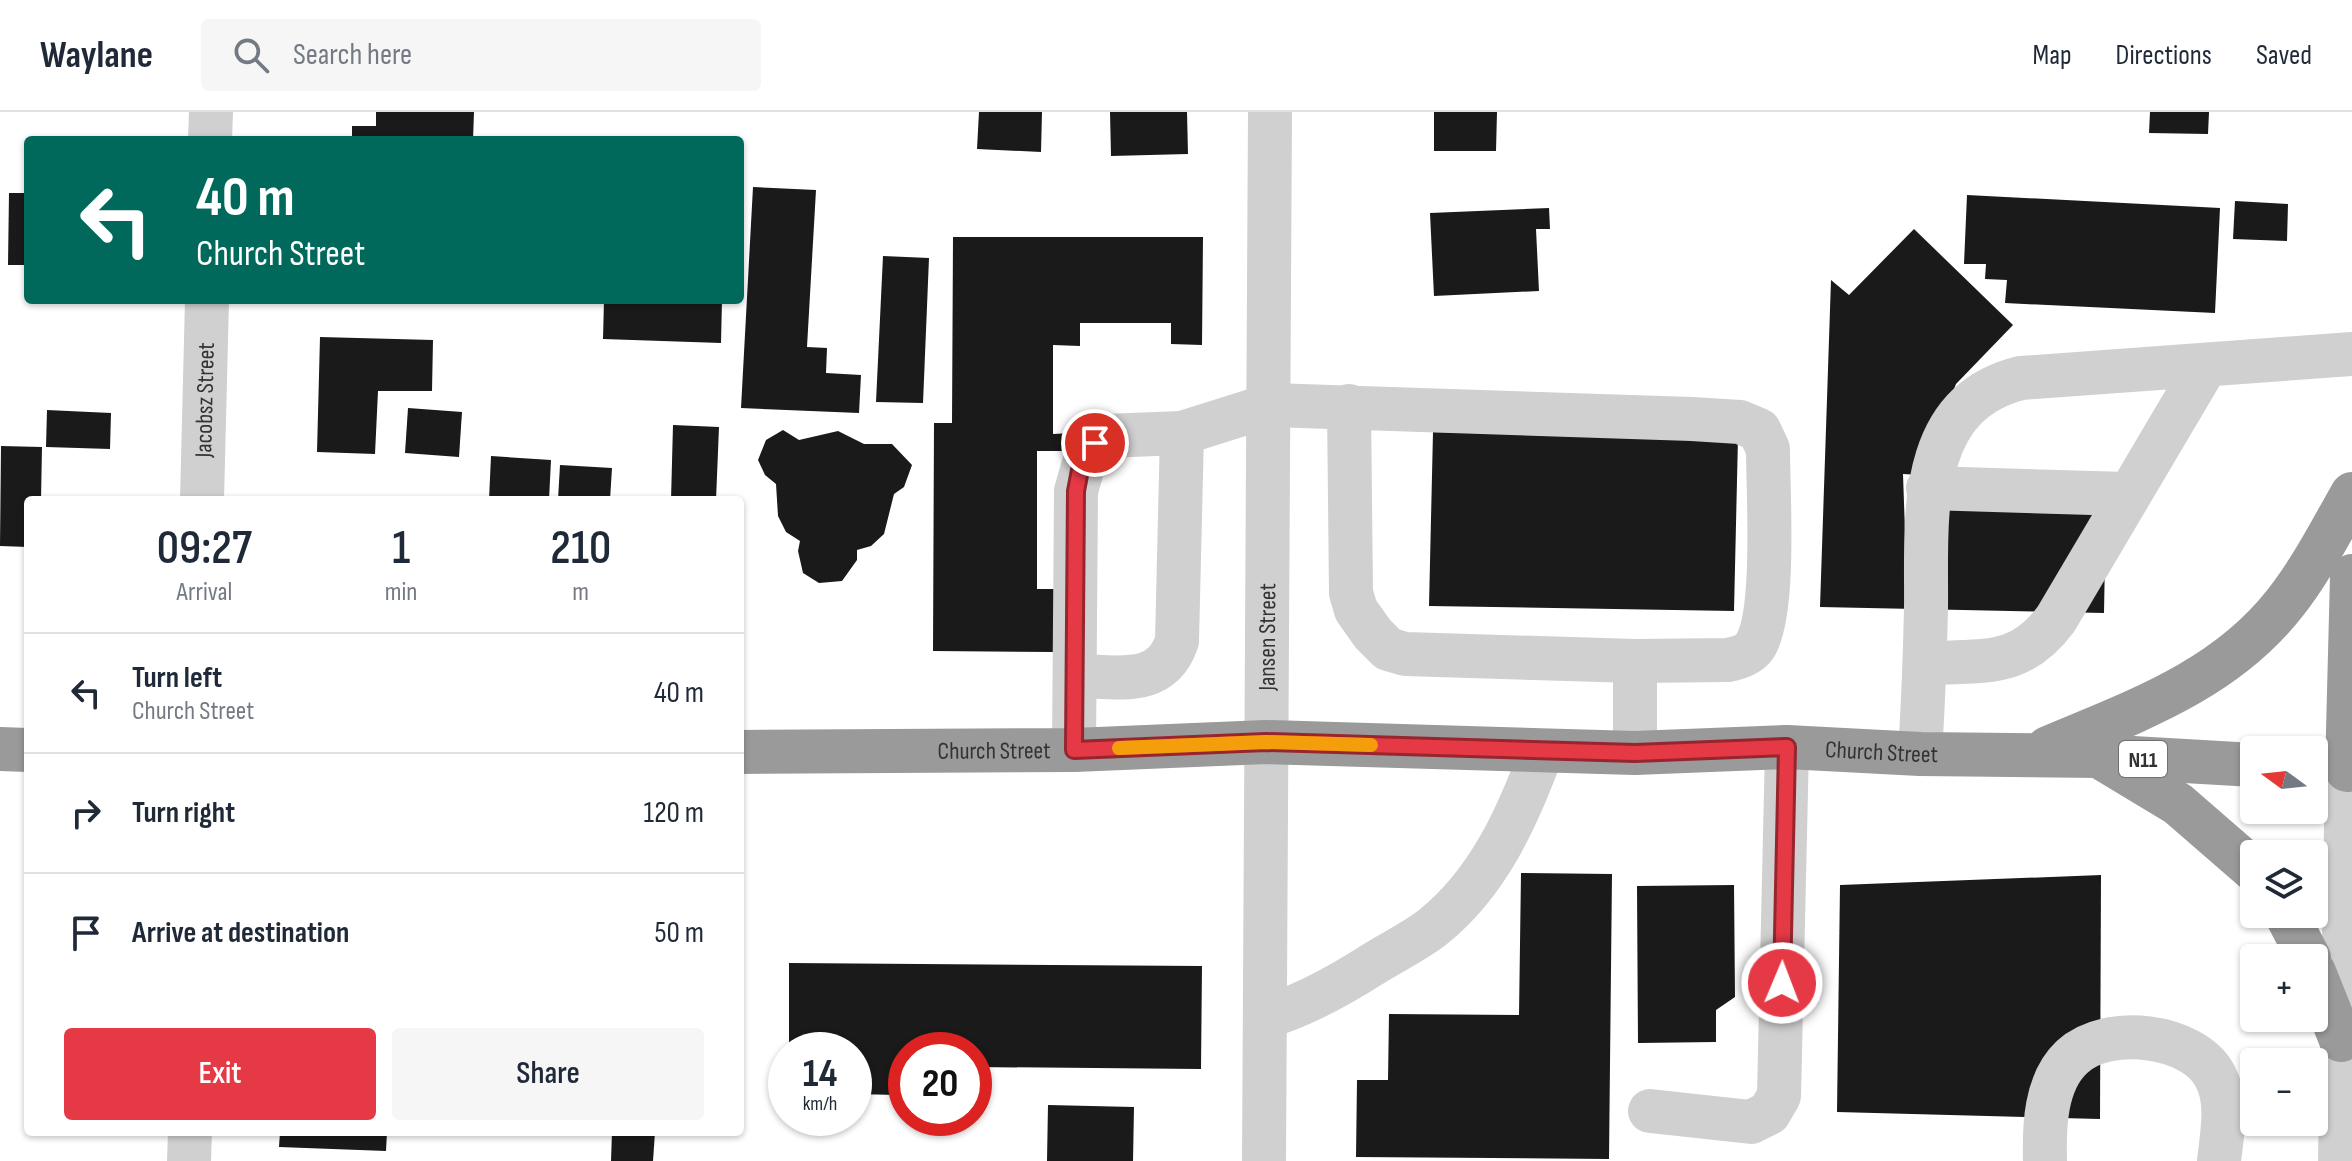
<!DOCTYPE html>
<meta charset="utf-8">
<style>
:root{--surface:#fff;--page:#f6f6f7;--text:#1f2937;--muted:#747a83;--line:#e0e1e3;--accent:#e63946}
body{margin:0;font-family:"Sofia Sans Condensed",sans-serif;background:var(--page);color:var(--text);height:100vh;display:flex;flex-direction:column;font-size:30px;white-space:nowrap}
*{box-sizing:border-box;margin:0}
p{font-size:26px;color:var(--muted)}
.icon{flex:none;width:44px;height:44px;fill:none;stroke:currentColor;stroke-width:2;stroke-linecap:round;stroke-linejoin:round}
.map{position:relative;flex:1;overflow:hidden}
.panel{position:absolute;left:24px;top:384px;width:720px;height:640px;display:flex;flex-direction:column;background:var(--surface);border-radius:8px;box-shadow:0 2px 6px #0004}
.panel>*{flex:none}
.hud{position:absolute;left:24px;top:24px;width:720px;height:168px;border-radius:8px;box-shadow:0 2px 6px #0004;background:#00695c;color:#fff;overflow:hidden}
.needle{width:52px;rotate:285deg}
.controls{position:absolute;left:2240px;top:624px;display:grid;gap:16px}
.controls a{display:grid;place-items:center;width:88px;height:88px;border-radius:8px;background:var(--surface);box-shadow:0 2px 6px #0004;font-size:40px}
.speed{position:absolute;left:768px;top:920px;display:flex;gap:16px;font-size:40px;font-weight:700;text-align:center}
.speed>*{display:grid;place-content:center;width:104px;height:104px;border-radius:50%;background:var(--surface);box-shadow:0 2px 6px #0004;line-height:1}
.speed small{font-size:20px;font-weight:400}
.speed .limit{border:12px solid #d22;background:#fff;color:#111}
.pin{position:absolute;display:grid;place-items:center;width:68px;height:68px;color:#fff;margin:-34px;border:4px solid #fff;border-radius:50%;box-shadow:0 2px 8px #0007}
.me{position:absolute;width:88px;margin:-44px;rotate:1deg;stroke-linejoin:round;filter:drop-shadow(0 0 6px #0008)}
.turn{display:flex;align-items:center;gap:28px;height:168px;padding:0 40px;font-size:36px}
.turn .icon{width:104px;height:104px;stroke-width:2.5}
.turn b{display:block;font-size:56px;line-height:68px}
.eta{display:flex;justify-content:space-evenly;align-items:center;height:136px;text-align:center}
.eta b{font-size:48px;font-weight:600;line-height:56px}
.primary-button{display:flex;gap:16px;margin-top:auto;padding:16px 40px}
.primary-button a{flex:1;height:92px;border-radius:8px;background:var(--accent);color:#fff;font-size:32px;font-weight:600;line-height:92px;text-align:center}
.primary-button a+a{background:var(--page);color:var(--text)}
ul{padding:0;list-style:none}
li{display:flex;align-items:center;gap:24px;height:120px;padding:0 40px;border-top:2px solid var(--line)}
li div{flex:1}
li b{display:block;font-size:30px}
li em{font-style:normal}
header{display:flex;align-items:center;gap:48px;box-sizing:border-box;height:112px;padding:0 40px;background:var(--surface);border-bottom:2px solid var(--line)}
header strong{font-size:38px}
nav{display:flex;gap:44px;margin-inline-start:auto;font-size:28px}
.search{width:560px;height:72px;background:var(--page);display:flex;align-items:center;gap:20px;box-sizing:border-box;padding:0 28px;border-radius:8px;color:var(--muted);font-size:30px}
.map>svg:first-child{display:block}
</style>
<header>
<strong>Waylane</strong>
<div class="search"><svg class="icon" aria-label="search" viewBox="0 0 24 24"><circle cx="10" cy="10" r="6"/><path d="M15 15l6 6"/></svg>Search here</div>
<nav><a>Map</a><a>Directions</a><a>Saved</a></nav>
</header>
<div class="map">
<svg width="2352" height="1049" viewBox="0 0 2352 1049">
<rect width="100%" height="100%" fill="#fff"/>
<g fill="#1a1a1a">
<path d="M 376,0 L 474,0 L 473,28 L 352,28 L 352,14 L 376,14 Z"/>
<path d="M 979,0 L 1042,0 L 1041,40 L 977,37 Z"/>
<path d="M 1110,0 L 1187,0 L 1188,42 L 1111,44 Z"/>
<path d="M 1434,0 L 1497,0 L 1496,39 L 1434,39 Z"/>
<path d="M 2150,0 L 2209,0 L 2208,22 L 2149,21 Z"/>
<path d="M 753,75 L 816,78 L 807,235 L 827,236 L 826,261 L 861,263 L 859,301 L 741,296 Z"/>
<path d="M 9,81 L 28,81 L 28,153 L 8,153 Z"/>
<path d="M 1967,83 L 2220,96 L 2215,201 L 2005,191 L 2007,168 L 1985,167 L 1986,152 L 1964,152 Z"/>
<path d="M 2235,89 L 2288,92 L 2287,129 L 2233,127 Z"/>
<path d="M 1549,96 L 1550,117 L 1536,117 L 1539,179 L 1434,184 L 1430,101 Z"/>
<path d="M 1914,117 L 2013,213 L 1956,272 L 1920,363 L 1903,362 L 1905,420 L 1932,387 L 2106,389 L 2104,501 L 1820,495 L 1831,168 L 1849,183 Z"/>
<path d="M 953,125 L 1203,125 L 1202,233 L 1171,232 L 1171,211 L 1080,211 L 1080,234 L 1053,233 L 1053,322 L 1073,321 L 1073,339 L 1037,339 L 1037,477 L 1055,477 L 1055,540 L 933,539 L 934,311 L 952,311 Z"/>
<path d="M 883,144 L 929,146 L 923,291 L 876,290 Z"/>
<path d="M 604,188 L 722,188 L 721,231 L 603,227 Z"/>
<path d="M 320,225 L 433,228 L 432,279 L 378,279 L 375,342 L 317,340 Z"/>
<path d="M 408,296 L 462,300 L 459,345 L 405,341 Z"/>
<path d="M 47,298 L 111,301 L 110,337 L 46,335 Z"/>
<path d="M 673,313 L 719,315 L 716,388 L 671,388 Z"/>
<path d="M 783,318 L 799,328 L 838,319 L 864,332 L 892,332 L 912,353 L 904,375 L 894,382 L 884,422 L 871,434 L 857,438 L 857,448 L 842,469 L 819,471 L 803,461 L 798,439 L 800,429 L 786,420 L 778,404 L 776,372 L 765,363 L 758,348 L 766,328 Z"/>
<path d="M 1433,320 L 1738,325 L 1734,499 L 1429,494 Z"/>
<path d="M 1,334 L 42,335 L 41,388 L 28,388 L 28,435 L 0,434 Z"/>
<path d="M 491,344 L 551,348 L 549,388 L 489,388 Z"/>
<path d="M 560,353 L 612,356 L 610,388 L 558,388 Z"/>
<path d="M 1521,761 L 1612,762 L 1609,1047 L 1356,1045 L 1357,968 L 1388,968 L 1389,902 L 1519,903 Z"/>
<path d="M 2101,763 L 2100,1007 L 1837,1000 L 1840,773 Z"/>
<path d="M 1734,773 L 1735,885 L 1716,898 L 1716,930 L 1638,931 L 1637,774 Z"/>
<path d="M 789,851 L 1202,854 L 1201,957 L 974,955 L 974,938 L 906,938 L 906,955 L 897,955 L 897,983 L 854,982 L 854,938 L 789,938 Z"/>
<path d="M 1048,993 L 1134,995 L 1133,1049 L 1047,1049 Z"/>
<path d="M 280,1020 L 387,1020 L 386,1039 L 279,1035 Z"/>
<path d="M 612,1020 L 655,1020 L 653,1049 L 611,1049 Z"/>
</g>
<g fill="none" stroke-linecap="round" stroke-linejoin="round">
<g stroke="#d0d0d0" stroke-width="44">
<path d="M 210,28 L 211,0"/>
<path d="M 1928,376 L 2127,382"/>
<path id="s1" d="M 202,388 L 207,188"/>
<path d="M 1925,552 C 1982,547 2018,558 2056,507 L 2205,255"/>
<path d="M 1075,564 C 1116,564 1161,577 1177,529 L 1182,321"/>
<path d="M 1074,638 L 1076,379 L 1086,344 L 1105,324 L 1182,321 L 1271,293 L 1692,307 L 1740,310 L 1759,318 L 1768,337 C 1768,381 1776,501 1755,534 C 1749,543 1737,546 1728,548 L 1635,549 L 1405,542 L 1388,537 L 1373,522 L 1356,498 L 1351,481 L 1349,294"/>
<path d="M 1635,641 L 1635,549"/>
<path d="M 1920,642 C 1923,594 1925,545 1926,496 C 1927,410 1914,292 2021,266 L 2352,242"/>
<path d="M 1265,905 C 1303,894 1337,875 1370,854 C 1390,841 1414,830 1433,815 C 1489,770 1518,704 1542,639"/>
<path d="M 1650,999 L 1751,1010 L 1769,1001 L 1779,984 L 1787,635"/>
<path d="M 189,1049 L 190,1020"/>
<path id="s2" d="M 1264,1049 L 1270,0"/>
<path d="M 2045,1049 C 2044,1015 2045,970 2072,945 C 2107,912 2193,922 2215,964 C 2229,989 2222,1022 2219,1049"/>
<path d="M 2340,1049 L 2347,658"/>
</g>
<g stroke="#9a9a9a" stroke-width="44">
<path d="M 2048,636 C 2136,599 2225,568 2285,491 C 2311,458 2331,419 2352,382"/>
<path d="M 0,637 L 28,638"/>
<path id="s3" d="M 740,640 L 1074,638 L 1266,630 L 1635,641 L 1787,635 L 1920,642 L 2098,644 L 2254,653"/>
<path d="M 2105,648 L 2178,692 L 2254,758"/>
<path d="M 2347,658 L 2352,464"/>
<path d="M 2286,802 L 2309,846"/>
<path d="M 2314,860 L 2341,928"/>
</g>
</g>
<g fill="none" stroke-linecap="round" stroke-linejoin="round">
<defs>
<path id="route" d="M 1095,331 L 1080,358 L 1076,379 L 1074,638 L 1266,630 L 1635,641 L 1787,635 L 1782,871"/>
</defs>
<use href="#route" stroke="#96252e" stroke-width="20"/>
<use href="#route" stroke="#e63946" stroke-width="14"/>
<path stroke="#f59e0b" stroke-width="14" d="M 1119,636 L 1266,630 L 1371,633"/>
</g>
<g text-anchor="middle" stroke-width="8" stroke-linejoin="round" paint-order="stroke">
<rect fill="#fff" stroke="#707070" stroke-width="2" x="2119" y="629" width="48" height="36" rx="6"/>
<g font-size="22" font-weight="bold" fill="#333">
<text x="2143" y="655">N11</text>
</g>
<g font-size="24" fill="#333" stroke="#fff">
<text dy="8" stroke="none"><textPath href="#s1" startOffset="100">Jacobsz Street</textPath></text>
<text dy="8" stroke="none"><textPath href="#s2" startOffset="524">Jansen Street</textPath></text>
<text dy="8" stroke="none"><textPath href="#s3" startOffset="254">Church Street</textPath></text>
<text dy="8" stroke="none"><textPath href="#s3" startOffset="1142">Church Street</textPath></text>
</g>
</g>
</svg>
<div class="controls">
<a><svg class="needle" viewBox="-14 -14 28 28"><path d="M0-13l5 13h-10z" fill="#e53935"/><path d="M0 13l5-13h-10z" fill="#747a83"/></svg></a>
<a><svg class="icon" aria-label="layers" viewBox="0 0 24 24"><path d="M12 4l9 5-9 5-9-5zM3 14l9 5 9-5"/></svg></a>
<a>+</a>
<a>−</a>
</div>
<div class="speed"><div>14<small>km/h</small></div><div class="limit">20</div></div>
<div class="pin" style="left:1095px;top:331px;background:#d93025"><svg class="icon" aria-label="arrive" viewBox="0 0 24 24"><path d="M6 21V4h12l-3 4 3 4H6"/></svg></div>
<svg class="me" style="left:1782px;top:871px" viewBox="-20 -20 40 40"><circle r="17" fill="#e63946" stroke="#fff" stroke-width="3"/><path d="M0-11L8 9 0 5-8 9z" fill="#fff"/></svg>
<div class="hud">
<div class="turn"><svg class="icon" aria-label="left" viewBox="0 0 24 24"><path d="M17 20v-9H6M10 6l-5 5 5 5"/></svg><div><b>40 m</b>Church Street</div></div>
</div>
<section class="panel">
<div class="eta">
<div><b>09:27</b><p>Arrival</p></div>
<div><b>1</b><p>min</p></div>
<div><b>210</b><p>m</p></div>
</div>
<ul>
<li><svg class="icon" aria-label="left" viewBox="0 0 24 24"><path d="M17 20v-9H6M10 6l-5 5 5 5"/></svg><div><b>Turn left</b><p>Church Street</p></div><em>40 m</em></li>
<li><svg class="icon" aria-label="right" viewBox="0 0 24 24"><path d="M7 20v-9h11M14 6l5 5-5 5"/></svg><div><b>Turn right</b></div><em>120 m</em></li>
<li><svg class="icon" aria-label="arrive" viewBox="0 0 24 24"><path d="M6 21V4h12l-3 4 3 4H6"/></svg><div><b>Arrive at destination</b></div><em>50 m</em></li>
</ul>
<div class="primary-button"><a>Exit</a><a>Share</a></div>
</section>
</div>
